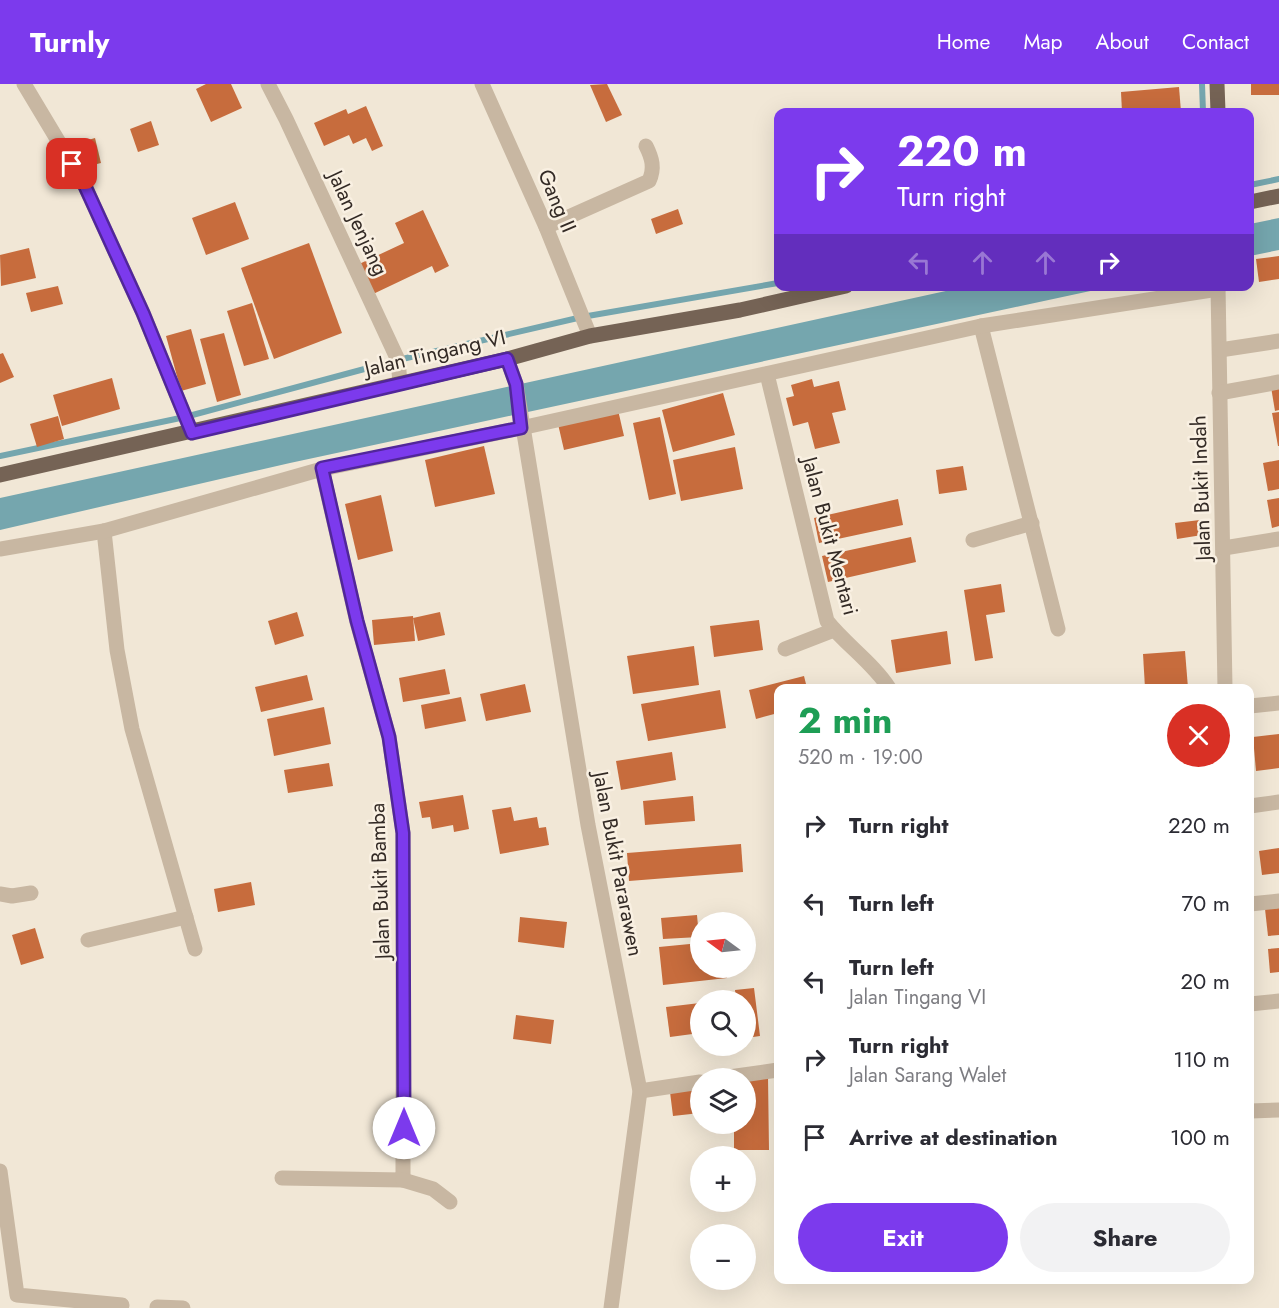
<!DOCTYPE html>
<meta charset="utf-8">
<style>
:root{--surface:#fff;--page:#f2f2f3;--text:#2b2b33;--muted:#7c7c81;--accent:#7c3aed}
body{margin:0;font-family:Jost,sans-serif;background:var(--page);color:var(--text);height:100vh;display:flex;flex-direction:column;font-size:22px;white-space:nowrap}
*{box-sizing:border-box;margin:0}
p{font-size:20px;color:var(--muted)}
.icon{flex:none;width:33px;height:33px;fill:none;stroke:currentColor;stroke-width:2;stroke-linecap:round;stroke-linejoin:round}
.map{position:relative;flex:1;overflow:hidden}
.sheet{position:absolute;left:774px;top:600px;width:480px;height:600px;display:flex;flex-direction:column;background:var(--surface);border-radius:12px;box-shadow:0 6px 24px #0002}
.sheet>*{flex:none}
.hud{position:absolute;left:774px;top:24px;width:480px;height:183px;border-radius:12px;box-shadow:0 6px 24px #0002;background:#7c3aed;color:#fff;overflow:hidden}
.needle{width:39px;rotate:285deg}
.controls{position:absolute;left:690px;top:828px;display:grid;gap:12px}
.controls a{display:grid;place-items:center;width:66px;height:66px;border-radius:50%;background:var(--surface);box-shadow:0 6px 24px #0002;font-size:30px}
.pin{position:absolute;display:grid;place-items:center;width:51px;height:51px;color:#fff;margin:-26px;border-radius:12px;box-shadow:0 3px 9px #0006}
.me{position:absolute;width:66px;margin:-33px;rotate:0deg;stroke-linejoin:round;filter:drop-shadow(0 0 4px #0008)}
.turn{display:flex;align-items:center;gap:21px;height:126px;padding:0 24px;font-size:27px}
.turn .icon{width:78px;height:78px;stroke-width:2.5}
.turn b{display:block;font-size:42px;line-height:51px}
.lanes{display:flex;align-items:center;height:57px;padding:0 24px;background:#0003;justify-content:center;gap:30px;direction:ltr}
.lanes .off{opacity:.35}
.round{display:grid;place-items:center;flex:none;width:63px;height:63px;border-radius:32px;background:var(--page)}
.summary{display:flex;align-items:center;justify-content:space-between;height:102px;padding:0 24px}
h1{font-size:36px;font-weight:700;line-height:45px;color:#1e9e55}
.cta{display:flex;gap:12px;margin-top:auto;padding:12px 24px}
.cta a{flex:1;height:69px;border-radius:36px;background:var(--accent);color:#fff;font-size:24px;font-weight:700;line-height:69px;text-align:center}
.cta a+a{background:var(--page);color:var(--text)}
ul{padding:0;list-style:none}
li{display:flex;align-items:center;gap:18px;height:78px;padding:0 24px}
li div{flex:1}
li b{display:block;font-size:22px}
li em{font-style:normal}
header{display:flex;align-items:center;gap:36px;box-sizing:border-box;height:84px;padding:0 30px;background:var(--accent);color:#fff}
header strong{font-size:28px}
nav{display:flex;gap:33px;margin-inline-start:auto;font-size:21px}
.map>svg:first-child{display:block}
</style>
<header>
<strong>Turnly</strong>
<nav><a>Home</a><a>Map</a><a>About</a><a>Contact</a></nav>
</header>
<div class="map">
<svg width="1279" height="1224" viewBox="0 0 1279 1224">
<rect width="100%" height="100%" fill="#f1e7d6"/>
<g fill="#75a6ae">
<path d="M 1279,134 L 1279,166 L 1250,172 L 1250,140 Z"/>
<path d="M 964,203 L 1109,203 L 290,379 L 0,446 L 0,414 Z"/>
</g>
<g fill="none" stroke-linecap="round" stroke-linejoin="round">
<g stroke="#75a6ae" stroke-width="6">
<path d="M 1202,0 L 1203,28"/>
<path d="M 1250,101 L 1279,95"/>
<path d="M 0,372 L 185,333 L 398,276 L 582,233 L 778,199"/>
</g>
</g>
<g fill="#c76c3d">
<path d="M 206,0 L 231,0 L 242,24 L 211,38 L 196,5 Z"/>
<path d="M 607,0 L 622,31 L 606,38 L 590,1 Z"/>
<rect x="1251" y="0" width="28" height="11"/>
<path d="M 1179,3 L 1181,28 L 1122,28 L 1121,8 Z"/>
<path d="M 366,22 L 383,62 L 372,67 L 366,54 L 353,60 L 349,51 L 324,62 L 314,39 L 346,25 L 348,30 Z"/>
<path d="M 151,37 L 159,61 L 138,68 L 130,45 Z"/>
<path d="M 95,54 L 101,79 L 77,85 L 71,61 Z"/>
<path d="M 235,118 L 249,155 L 206,171 L 192,134 Z"/>
<path d="M 678,125 L 683,140 L 656,150 L 651,135 Z"/>
<path d="M 423,126 L 449,182 L 435,189 L 432,182 L 371,211 L 357,181 L 404,159 L 395,139 Z"/>
<path d="M 309,159 L 342,249 L 274,275 L 241,184 Z"/>
<path d="M 29,164 L 36,194 L 1,202 L 0,171 Z"/>
<path d="M 1279,172 L 1279,195 L 1259,198 L 1256,175 Z"/>
<path d="M 58,202 L 63,220 L 31,228 L 26,209 Z"/>
<path d="M 252,219 L 269,275 L 244,282 L 227,227 Z"/>
<path d="M 191,245 L 206,300 L 181,307 L 166,252 Z"/>
<path d="M 224,249 L 241,311 L 217,318 L 200,255 Z"/>
<path d="M 3,269 L 14,293 L 0,299 L 0,270 Z"/>
<path d="M 112,294 L 120,325 L 62,342 L 53,311 Z"/>
<path d="M 812,295 L 814,303 L 839,297 L 846,326 L 832,329 L 840,359 L 815,365 L 808,338 L 793,342 L 786,314 L 794,312 L 791,301 Z"/>
<path d="M 1279,302 L 1279,326 L 1275,327 L 1271,303 Z"/>
<path d="M 723,309 L 735,351 L 673,368 L 662,326 Z"/>
<path d="M 618,326 L 624,352 L 564,366 L 558,340 Z"/>
<path d="M 1279,328 L 1279,362 L 1278,362 L 1272,329 Z"/>
<path d="M 58,332 L 64,355 L 37,363 L 30,340 Z"/>
<path d="M 660,333 L 676,410 L 649,416 L 633,339 Z"/>
<path d="M 484,362 L 495,410 L 435,423 L 425,376 Z"/>
<path d="M 735,363 L 743,405 L 681,417 L 673,376 Z"/>
<path d="M 1279,376 L 1279,405 L 1268,407 L 1263,379 Z"/>
<path d="M 963,382 L 967,406 L 939,410 L 936,386 Z"/>
<path d="M 381,411 L 393,467 L 358,476 L 345,420 Z"/>
<path d="M 1279,414 L 1279,442 L 1272,444 L 1267,416 Z"/>
<path d="M 898,415 L 903,441 L 819,459 L 814,434 Z"/>
<path d="M 1200,436 L 1202,451 L 1177,455 L 1175,439 Z"/>
<path d="M 911,453 L 916,478 L 828,498 L 822,472 Z"/>
<path d="M 1001,500 L 1005,528 L 986,531 L 993,574 L 975,577 L 964,506 Z"/>
<path d="M 297,528 L 304,552 L 275,561 L 268,537 Z"/>
<path d="M 440,528 L 445,551 L 418,557 L 413,534 Z"/>
<path d="M 413,532 L 415,557 L 374,561 L 372,536 Z"/>
<path d="M 759,536 L 763,566 L 714,573 L 710,542 Z"/>
<path d="M 947,547 L 951,580 L 896,589 L 891,556 Z"/>
<path d="M 694,562 L 699,601 L 633,610 L 627,572 Z"/>
<path d="M 1185,567 L 1188,604 L 1145,604 L 1143,570 Z"/>
<path d="M 445,585 L 450,610 L 403,618 L 399,594 Z"/>
<path d="M 307,591 L 313,616 L 261,628 L 255,603 Z"/>
<path d="M 804,592 L 807,604 L 778,604 L 778,629 L 756,635 L 749,606 Z"/>
<path d="M 525,600 L 531,628 L 486,637 L 480,610 Z"/>
<path d="M 720,606 L 726,644 L 648,657 L 641,620 Z"/>
<path d="M 461,613 L 466,637 L 425,645 L 421,621 Z"/>
<path d="M 324,623 L 331,660 L 274,672 L 267,635 Z"/>
<path d="M 1279,650 L 1279,684 L 1256,687 L 1253,653 Z"/>
<path d="M 672,668 L 676,696 L 621,706 L 616,677 Z"/>
<path d="M 329,679 L 333,702 L 288,709 L 284,686 Z"/>
<path d="M 463,711 L 469,745 L 454,748 L 453,741 L 432,745 L 430,733 L 422,734 L 419,718 Z"/>
<path d="M 693,712 L 695,737 L 645,741 L 643,717 Z"/>
<path d="M 511,723 L 514,737 L 537,733 L 539,744 L 546,743 L 549,761 L 500,770 L 492,726 Z"/>
<path d="M 741,760 L 743,788 L 629,797 L 627,769 Z"/>
<path d="M 1279,764 L 1279,789 L 1262,791 L 1259,767 Z"/>
<path d="M 251,798 L 255,821 L 218,828 L 214,805 Z"/>
<path d="M 1279,824 L 1279,851 L 1268,852 L 1265,825 Z"/>
<path d="M 697,831 L 699,853 L 663,855 L 661,834 Z"/>
<path d="M 520,833 L 567,838 L 564,864 L 518,858 Z"/>
<path d="M 35,844 L 44,874 L 21,881 L 12,851 Z"/>
<path d="M 700,859 L 700,884 L 726,884 L 727,894 L 663,901 L 659,863 Z"/>
<path d="M 1279,864 L 1279,888 L 1270,889 L 1268,865 Z"/>
<path d="M 754,904 L 760,952 L 746,954 L 746,916 L 736,916 L 735,906 Z"/>
<path d="M 700,919 L 700,949 L 670,953 L 666,923 Z"/>
<path d="M 516,931 L 554,936 L 551,960 L 513,955 Z"/>
<path d="M 746,993 L 768,993 L 769,1066 L 734,1066 L 734,1040 L 746,1040 Z"/>
<path d="M 700,1005 L 700,1029 L 673,1032 L 670,1008 Z"/>
</g>
<g fill="none" stroke-linecap="round" stroke-linejoin="round">
<g stroke="#c8b7a2" stroke-width="15">
<path d="M 24,0 L 84,100 L 143,229 L 192,349"/>
<path d="M 268,0 L 286,35 L 398,276 L 400,299"/>
<path d="M 482,0 L 546,143 L 590,252"/>
<path d="M 546,143 L 649,97 C 655,84 652,74 646,62"/>
<path d="M 1218,202 L 1225,604"/>
<path d="M 981,242 L 1058,545"/>
<path d="M 1220,266 L 1279,257"/>
<path d="M 507,275 L 516,300 L 588,741 L 640,1007 L 611,1224"/>
<path d="M 767,290 L 827,537 C 846,561 873,579 889,604"/>
<path d="M 1219,309 L 1279,298"/>
<path d="M 104,447 L 117,566 L 132,645 L 195,865"/>
<path d="M 973,456 L 1032,439"/>
<path d="M 1224,464 L 1279,455"/>
<path d="M 0,465 L 104,447 L 322,385 L 521,344 L 981,242 L 1218,205"/>
<path d="M 785,565 L 834,546"/>
<path d="M 1250,622 L 1279,619"/>
<path d="M 1250,722 L 1279,718"/>
<path d="M 0,810 L 12,812 L 31,809"/>
<path d="M 1250,820 L 1279,817"/>
<path d="M 88,856 L 186,833"/>
<path d="M 1250,920 L 1279,917"/>
<path d="M 722,994 L 778,986"/>
<path d="M 640,1007 L 700,998"/>
<path d="M 1250,1027 L 1279,1026"/>
<path d="M 0,1087 L 17,1211 L 122,1221"/>
<path d="M 282,1094 L 403,1096 L 403,749 L 389,653 L 357,538 L 322,385"/>
<path d="M 403,1096 L 433,1105 L 450,1118"/>
<path d="M 157,1223 L 183,1224"/>
</g>
<g stroke="#756355" stroke-width="15">
<path d="M 1217,0 L 1218,28"/>
<path d="M 1250,118 L 1279,112"/>
<path d="M 0,391 L 507,275 L 590,252 L 740,226 L 846,202"/>
</g>
</g>
<g fill="none" stroke-linecap="round" stroke-linejoin="round">
<defs>
<path id="route" d="M 72,80 L 84,100 L 143,229 L 192,349 L 507,275 L 516,300 L 521,344 L 322,384 L 357,537 L 389,653 L 403,749 L 404,1044"/>
</defs>
<use href="#route" stroke="#51269a" stroke-width="15"/>
<use href="#route" stroke="#7c3aed" stroke-width="10"/>
</g>
<g text-anchor="middle" stroke-width="5" stroke-linejoin="round" paint-order="stroke">
<g font-size="21" fill="#332a25" stroke="#f9f0e2">
<text transform="translate(557 117) rotate(67)" y="7">Gang II</text>
<text transform="translate(358 139) rotate(65)" y="7">Jalan Jenjang</text>
<text transform="translate(435 269) rotate(-13)" y="7">Jalan Tingang VI</text>
<text transform="translate(1201 404) rotate(-92)" y="7">Jalan Bukit Indah</text>
<text transform="translate(830 452) rotate(75)" y="7">Jalan Bukit Mentari</text>
<text transform="translate(618 780) rotate(79)" y="7">Jalan Bukit Pararawen</text>
<text transform="translate(380 797) rotate(-92)" y="7">Jalan Bukit Bamba</text>
</g>
</g>
</svg>
<div class="controls">
<a><svg class="needle" viewBox="-14 -14 28 28"><path d="M0-13l5 13h-10z" fill="#e53935"/><path d="M0 13l5-13h-10z" fill="#7c7c81"/></svg></a>
<a><svg class="icon" aria-label="search" viewBox="0 0 24 24"><circle cx="10" cy="10" r="6"/><path d="M15 15l6 6"/></svg></a>
<a><svg class="icon" aria-label="layers" viewBox="0 0 24 24"><path d="M12 4l9 5-9 5-9-5zM3 14l9 5 9-5"/></svg></a>
<a>+</a>
<a>−</a>
</div>
<div class="pin" style="left:72px;top:80px;background:#d93025"><svg class="icon" aria-label="arrive" viewBox="0 0 24 24"><path d="M6 21V4h12l-3 4 3 4H6"/></svg></div>
<svg class="me" style="left:404px;top:1044px" viewBox="-20 -20 40 40"><circle r="19" fill="#fff"/><path d="M0-13L10 11 0 6-10 11z" fill="#7c3aed"/></svg>
<div class="hud">
<div class="turn"><svg class="icon" aria-label="right" viewBox="0 0 24 24"><path d="M7 20v-9h11M14 6l5 5-5 5"/></svg><div><b>220 m</b>Turn right</div></div>
<div class="lanes"><svg class="icon off" aria-label="left" viewBox="0 0 24 24"><path d="M17 20v-9H6M10 6l-5 5 5 5"/></svg><svg class="icon off" aria-label="ahead" viewBox="0 0 24 24"><path d="M12 20V5M6 11l6-6 6 6"/></svg><svg class="icon off" aria-label="ahead" viewBox="0 0 24 24"><path d="M12 20V5M6 11l6-6 6 6"/></svg><svg class="icon" aria-label="right" viewBox="0 0 24 24"><path d="M7 20v-9h11M14 6l5 5-5 5"/></svg></div>
</div>
<section class="sheet">
<div class="summary"><div><h1>2 min</h1><p>520 m · 19:00</p></div><a class="round" style="background:#d93025;color:#fff"><svg class="icon" aria-label="close" viewBox="0 0 24 24"><path d="M6 6l12 12M18 6L6 18"/></svg></a></div>
<ul>
<li><svg class="icon" aria-label="right" viewBox="0 0 24 24"><path d="M7 20v-9h11M14 6l5 5-5 5"/></svg><div><b>Turn right</b></div><em>220 m</em></li>
<li><svg class="icon" aria-label="left" viewBox="0 0 24 24"><path d="M17 20v-9H6M10 6l-5 5 5 5"/></svg><div><b>Turn left</b></div><em>70 m</em></li>
<li><svg class="icon" aria-label="left" viewBox="0 0 24 24"><path d="M17 20v-9H6M10 6l-5 5 5 5"/></svg><div><b>Turn left</b><p>Jalan Tingang VI</p></div><em>20 m</em></li>
<li><svg class="icon" aria-label="right" viewBox="0 0 24 24"><path d="M7 20v-9h11M14 6l5 5-5 5"/></svg><div><b>Turn right</b><p>Jalan Sarang Walet</p></div><em>110 m</em></li>
<li><svg class="icon" aria-label="arrive" viewBox="0 0 24 24"><path d="M6 21V4h12l-3 4 3 4H6"/></svg><div><b>Arrive at destination</b></div><em>100 m</em></li>
</ul>
<div class="cta"><a>Exit</a><a>Share</a></div>
</section>
</div>
